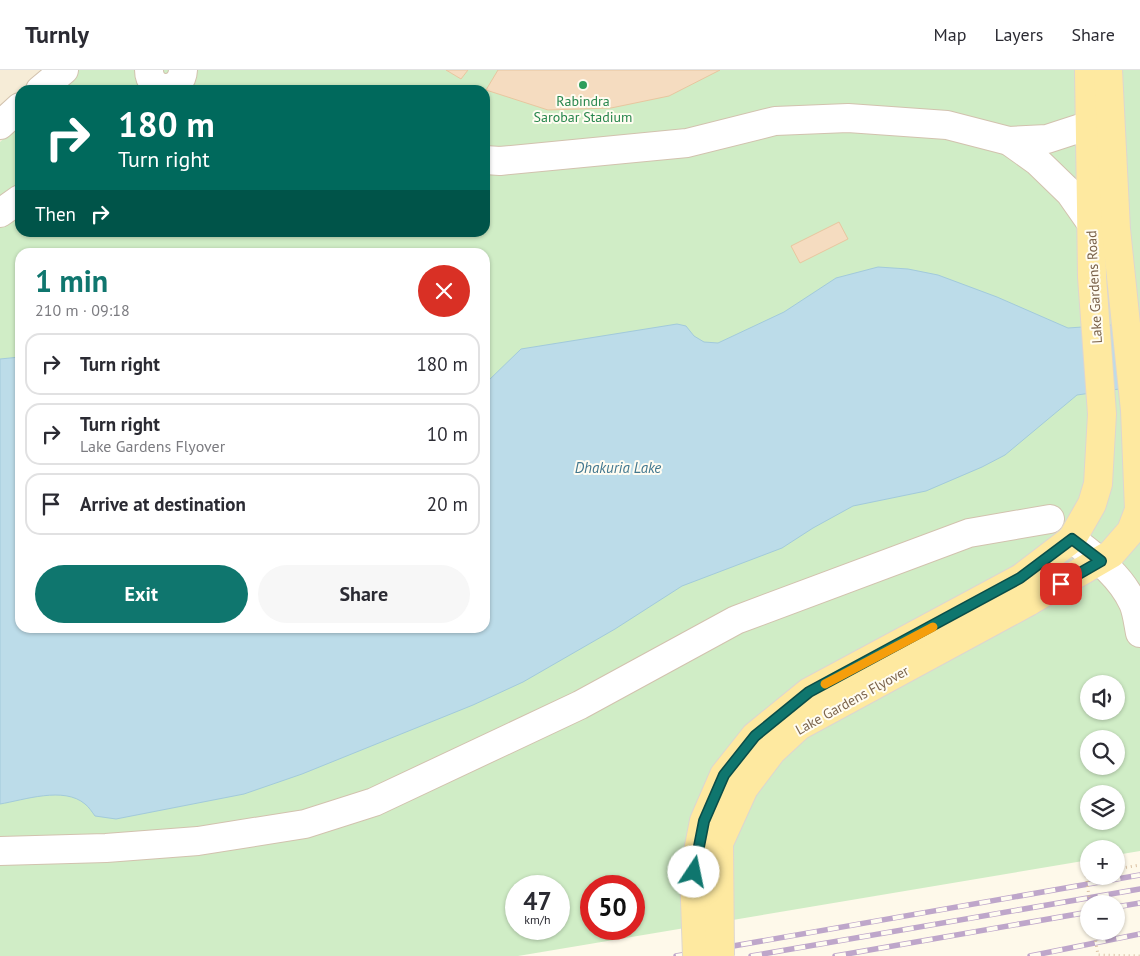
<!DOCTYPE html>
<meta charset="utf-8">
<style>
:root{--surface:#fff;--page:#f7f7f7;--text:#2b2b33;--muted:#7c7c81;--line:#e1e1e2;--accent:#0f766e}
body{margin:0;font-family:"PT Sans",sans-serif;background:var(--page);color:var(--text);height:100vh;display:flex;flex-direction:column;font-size:19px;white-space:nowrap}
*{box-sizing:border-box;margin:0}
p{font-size:16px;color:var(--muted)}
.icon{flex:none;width:28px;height:28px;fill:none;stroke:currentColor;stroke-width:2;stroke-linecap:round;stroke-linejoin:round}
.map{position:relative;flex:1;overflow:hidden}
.side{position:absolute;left:15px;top:178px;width:475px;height:385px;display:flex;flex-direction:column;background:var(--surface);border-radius:15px;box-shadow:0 1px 4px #0004}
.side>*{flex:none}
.banner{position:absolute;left:15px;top:15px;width:475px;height:152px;border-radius:15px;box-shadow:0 1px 4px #0004;background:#00695c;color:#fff;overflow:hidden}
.buttons{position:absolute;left:1080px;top:605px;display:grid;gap:10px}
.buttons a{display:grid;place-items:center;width:45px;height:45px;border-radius:50%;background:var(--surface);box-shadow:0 1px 4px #0004;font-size:25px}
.speed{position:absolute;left:505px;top:805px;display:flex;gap:10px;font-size:25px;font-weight:700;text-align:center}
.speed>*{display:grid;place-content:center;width:65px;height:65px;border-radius:50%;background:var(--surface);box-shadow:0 1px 4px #0004;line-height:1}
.speed small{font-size:12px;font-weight:400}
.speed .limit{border:8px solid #d22;background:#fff;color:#111}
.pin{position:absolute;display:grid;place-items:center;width:42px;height:42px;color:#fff;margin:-21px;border-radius:10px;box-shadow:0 2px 8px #0006}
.me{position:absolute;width:55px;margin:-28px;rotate:11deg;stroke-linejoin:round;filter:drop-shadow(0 0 4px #0008)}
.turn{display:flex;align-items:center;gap:18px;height:105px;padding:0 20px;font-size:22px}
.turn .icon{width:65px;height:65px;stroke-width:2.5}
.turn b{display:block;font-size:35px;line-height:42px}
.then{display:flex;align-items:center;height:48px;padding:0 20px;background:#0003;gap:10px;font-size:19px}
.round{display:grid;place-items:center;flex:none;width:52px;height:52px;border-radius:26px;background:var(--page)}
.overview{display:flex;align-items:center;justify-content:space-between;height:85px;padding:0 20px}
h1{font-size:30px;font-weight:700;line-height:38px;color:var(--accent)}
.action{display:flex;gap:10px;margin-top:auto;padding:10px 20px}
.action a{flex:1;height:58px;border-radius:30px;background:var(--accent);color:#fff;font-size:20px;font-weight:700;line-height:58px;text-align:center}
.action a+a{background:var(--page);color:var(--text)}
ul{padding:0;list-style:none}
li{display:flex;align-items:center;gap:15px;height:62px;margin:0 10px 8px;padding:0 10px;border:2px solid var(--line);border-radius:15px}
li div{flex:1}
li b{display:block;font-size:19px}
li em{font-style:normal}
header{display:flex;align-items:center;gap:30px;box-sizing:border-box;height:70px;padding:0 25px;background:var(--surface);border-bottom:1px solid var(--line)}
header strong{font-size:24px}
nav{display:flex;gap:28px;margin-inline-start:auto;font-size:18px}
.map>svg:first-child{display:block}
</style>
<header>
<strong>Turnly</strong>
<nav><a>Map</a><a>Layers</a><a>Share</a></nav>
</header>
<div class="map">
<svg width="1140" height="886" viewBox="0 0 1140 886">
<rect width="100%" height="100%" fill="#fef9ea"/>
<path fill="#f6ecd7" d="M 0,0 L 77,0 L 55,20 L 20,20 L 20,53 L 0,72 Z"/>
<path fill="#d0edc6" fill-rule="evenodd" d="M 77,0 L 1140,0 L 1140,781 L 1116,785 L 1116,779 L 1089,779 L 1089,790 L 518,886 L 0,886 L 0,72 L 20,53 L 20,162 L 485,162 L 485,20 L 55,20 ZM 20,182 L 485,182 L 485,558 L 20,558 ZM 1089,614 L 1116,614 L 1116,641 L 1089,641 ZM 1089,669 L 1116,669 L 1116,696 L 1089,696 ZM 1089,724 L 1116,724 L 1116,751 L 1089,751 ZM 516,816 L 559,816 L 559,859 L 516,859 ZM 591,816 L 634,816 L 634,859 L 591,859 Z"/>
<path fill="#bcdce9" stroke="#a2cadb" d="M 878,197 L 908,199 L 938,205 L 997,227 L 1068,258 L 1140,253 L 1140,316 L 1077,325 L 1005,385 L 982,397 L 926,421 L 853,436 L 813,458 L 782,478 L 682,516 L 615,559 L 523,612 L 473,635 L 302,704 L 244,724 L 116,749 L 95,746 C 92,742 89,737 85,734 C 64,716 24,730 0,734 L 0,289 L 20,287 L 20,467 L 16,473 L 18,482 L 20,484 L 20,558 L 485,558 L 485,311 L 488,311 L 521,279 L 677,254 L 686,256 L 694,266 L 704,272 L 718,273 L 784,242 L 836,208 Z"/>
<g fill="#f5dcc0" stroke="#e8c69f">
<path d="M 446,0 L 468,0 L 461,9 Z"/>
<path d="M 498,0 L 720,0 L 669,26 L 611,38 L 548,40 L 486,20 Z"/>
<path d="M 839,152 L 848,169 L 800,193 L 791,176 Z"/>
</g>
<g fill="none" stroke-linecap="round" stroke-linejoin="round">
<defs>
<g id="minor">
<path d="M 149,0 C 149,24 182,24 183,0"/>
<path d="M 40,20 L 64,0"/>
<path d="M 0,55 L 20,37"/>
<path d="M 1009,71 L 1047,69 L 1090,55"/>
<path d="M 485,90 L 500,91 L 687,73 L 775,51 L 848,48 L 947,55 L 1009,71 L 1037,91 L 1070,123 L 1091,153"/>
<path d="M 0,143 L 20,129"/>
<path d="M 1072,469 C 1095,487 1120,505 1133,533 C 1137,542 1138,553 1140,563"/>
<path d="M 0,781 L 106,778 L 198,771 L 305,754 L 374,732 L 580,635 L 736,550 L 969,463 L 1050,449"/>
</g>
<g id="major">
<path d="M 1021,508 L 1072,469 L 1092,434 L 1098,414 L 1102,344 L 1092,207 L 1089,0"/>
<path d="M 1028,532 L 1111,484 L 1131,461 L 1139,440 L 1135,340 L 1116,159 L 1108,0"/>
</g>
</defs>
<use href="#minor" stroke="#d2c2ae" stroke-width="30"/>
<use href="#major" stroke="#ddd6d0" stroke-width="30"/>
<path stroke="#dac0a2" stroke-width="3" stroke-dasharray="1 4" stroke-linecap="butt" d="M 1116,799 L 1140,795"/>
<use href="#minor" stroke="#fff" stroke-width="28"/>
<use href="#major" stroke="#fee9a0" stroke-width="28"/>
<defs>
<g id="rail">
<path d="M 1116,837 L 1140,833"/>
<path d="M 676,886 L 1140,805"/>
<path d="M 751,886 L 1140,819"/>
<path d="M 835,886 L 1089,842"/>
<path d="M 1030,886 L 1140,864"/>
</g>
</defs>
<use href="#rail" stroke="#bea6ca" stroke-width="5.5"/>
<use href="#rail" stroke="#fffcf1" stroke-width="4" stroke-dasharray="11" stroke-linecap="butt"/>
<defs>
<g id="major-bridge">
<path d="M 697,886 L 694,802 L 704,751 L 724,705 L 755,666 L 809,622 L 1021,508"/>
<path d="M 720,886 L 719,773 L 744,718 L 772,681 L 799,656 L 1028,532"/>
</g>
</defs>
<use href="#major-bridge" stroke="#ddd6d0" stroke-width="30" stroke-linecap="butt"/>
<g stroke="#dac0a2" stroke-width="3" stroke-dasharray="1 4" stroke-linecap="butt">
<path d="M 1089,804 L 1086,804 L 1090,834"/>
<path d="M 1094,861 L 1098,885 L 1140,886"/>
</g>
<use href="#major-bridge" stroke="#fee9a0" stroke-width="28"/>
</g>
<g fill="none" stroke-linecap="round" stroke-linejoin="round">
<defs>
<path id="route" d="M 694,802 L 704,751 L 724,705 L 755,666 L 809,622 L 1020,508 L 1072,469 L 1101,491 L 1061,514"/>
</defs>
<use href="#route" stroke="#0a4d48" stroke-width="12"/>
<use href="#route" stroke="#0f766e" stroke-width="9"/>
<path stroke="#f59e0b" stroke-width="9" d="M 825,614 L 933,557"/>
</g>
<circle fill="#2e9e5b" stroke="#fffcf1" stroke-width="2" cx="583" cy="15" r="5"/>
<g text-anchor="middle" stroke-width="4" stroke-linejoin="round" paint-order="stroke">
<g font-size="14" fill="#27864d" stroke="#fffcf1">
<text x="583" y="36">Rabindra<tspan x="583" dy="16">Sarobar Stadium</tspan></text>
</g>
<g font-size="14" fill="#7b634b" stroke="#fffcf1">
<text transform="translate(1094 217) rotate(-93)" y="5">Lake Gardens Road</text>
<text transform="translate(852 630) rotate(-29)" y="5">Lake Gardens Flyover</text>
</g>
<g font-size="15" font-style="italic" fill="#42778f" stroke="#fffcf1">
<text x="618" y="403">Dhakuria Lake</text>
</g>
</g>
</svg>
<div class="buttons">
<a><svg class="icon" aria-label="sound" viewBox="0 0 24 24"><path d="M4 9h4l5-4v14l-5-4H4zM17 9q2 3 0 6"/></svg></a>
<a><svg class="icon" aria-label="search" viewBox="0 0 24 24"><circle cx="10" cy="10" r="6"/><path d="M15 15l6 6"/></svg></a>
<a><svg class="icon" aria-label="layers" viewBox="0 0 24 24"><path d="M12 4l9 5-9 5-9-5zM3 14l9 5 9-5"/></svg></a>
<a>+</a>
<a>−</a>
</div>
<div class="speed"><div>47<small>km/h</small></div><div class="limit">50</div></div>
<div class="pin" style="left:1061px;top:514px;background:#d93025"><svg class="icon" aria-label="arrive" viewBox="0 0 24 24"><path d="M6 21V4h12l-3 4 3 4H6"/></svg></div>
<svg class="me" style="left:694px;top:802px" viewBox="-20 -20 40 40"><circle r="19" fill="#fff"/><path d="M0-13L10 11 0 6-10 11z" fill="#0f766e"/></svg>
<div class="banner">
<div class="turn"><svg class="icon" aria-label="right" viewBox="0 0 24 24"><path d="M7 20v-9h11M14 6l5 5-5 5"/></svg><div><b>180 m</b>Turn right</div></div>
<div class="then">Then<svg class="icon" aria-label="right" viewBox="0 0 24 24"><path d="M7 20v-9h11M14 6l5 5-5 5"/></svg></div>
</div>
<section class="side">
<div class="overview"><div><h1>1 min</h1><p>210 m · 09:18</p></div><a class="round" style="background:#d93025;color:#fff"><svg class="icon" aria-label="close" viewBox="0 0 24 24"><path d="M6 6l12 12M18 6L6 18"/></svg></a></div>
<ul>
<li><svg class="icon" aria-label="right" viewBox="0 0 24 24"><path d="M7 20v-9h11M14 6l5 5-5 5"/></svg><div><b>Turn right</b></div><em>180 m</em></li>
<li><svg class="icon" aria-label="right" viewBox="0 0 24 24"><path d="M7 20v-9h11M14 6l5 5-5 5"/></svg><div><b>Turn right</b><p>Lake Gardens Flyover</p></div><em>10 m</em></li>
<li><svg class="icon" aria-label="arrive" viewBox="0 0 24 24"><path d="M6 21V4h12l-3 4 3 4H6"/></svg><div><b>Arrive at destination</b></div><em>20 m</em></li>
</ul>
<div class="action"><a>Exit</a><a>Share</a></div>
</section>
</div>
